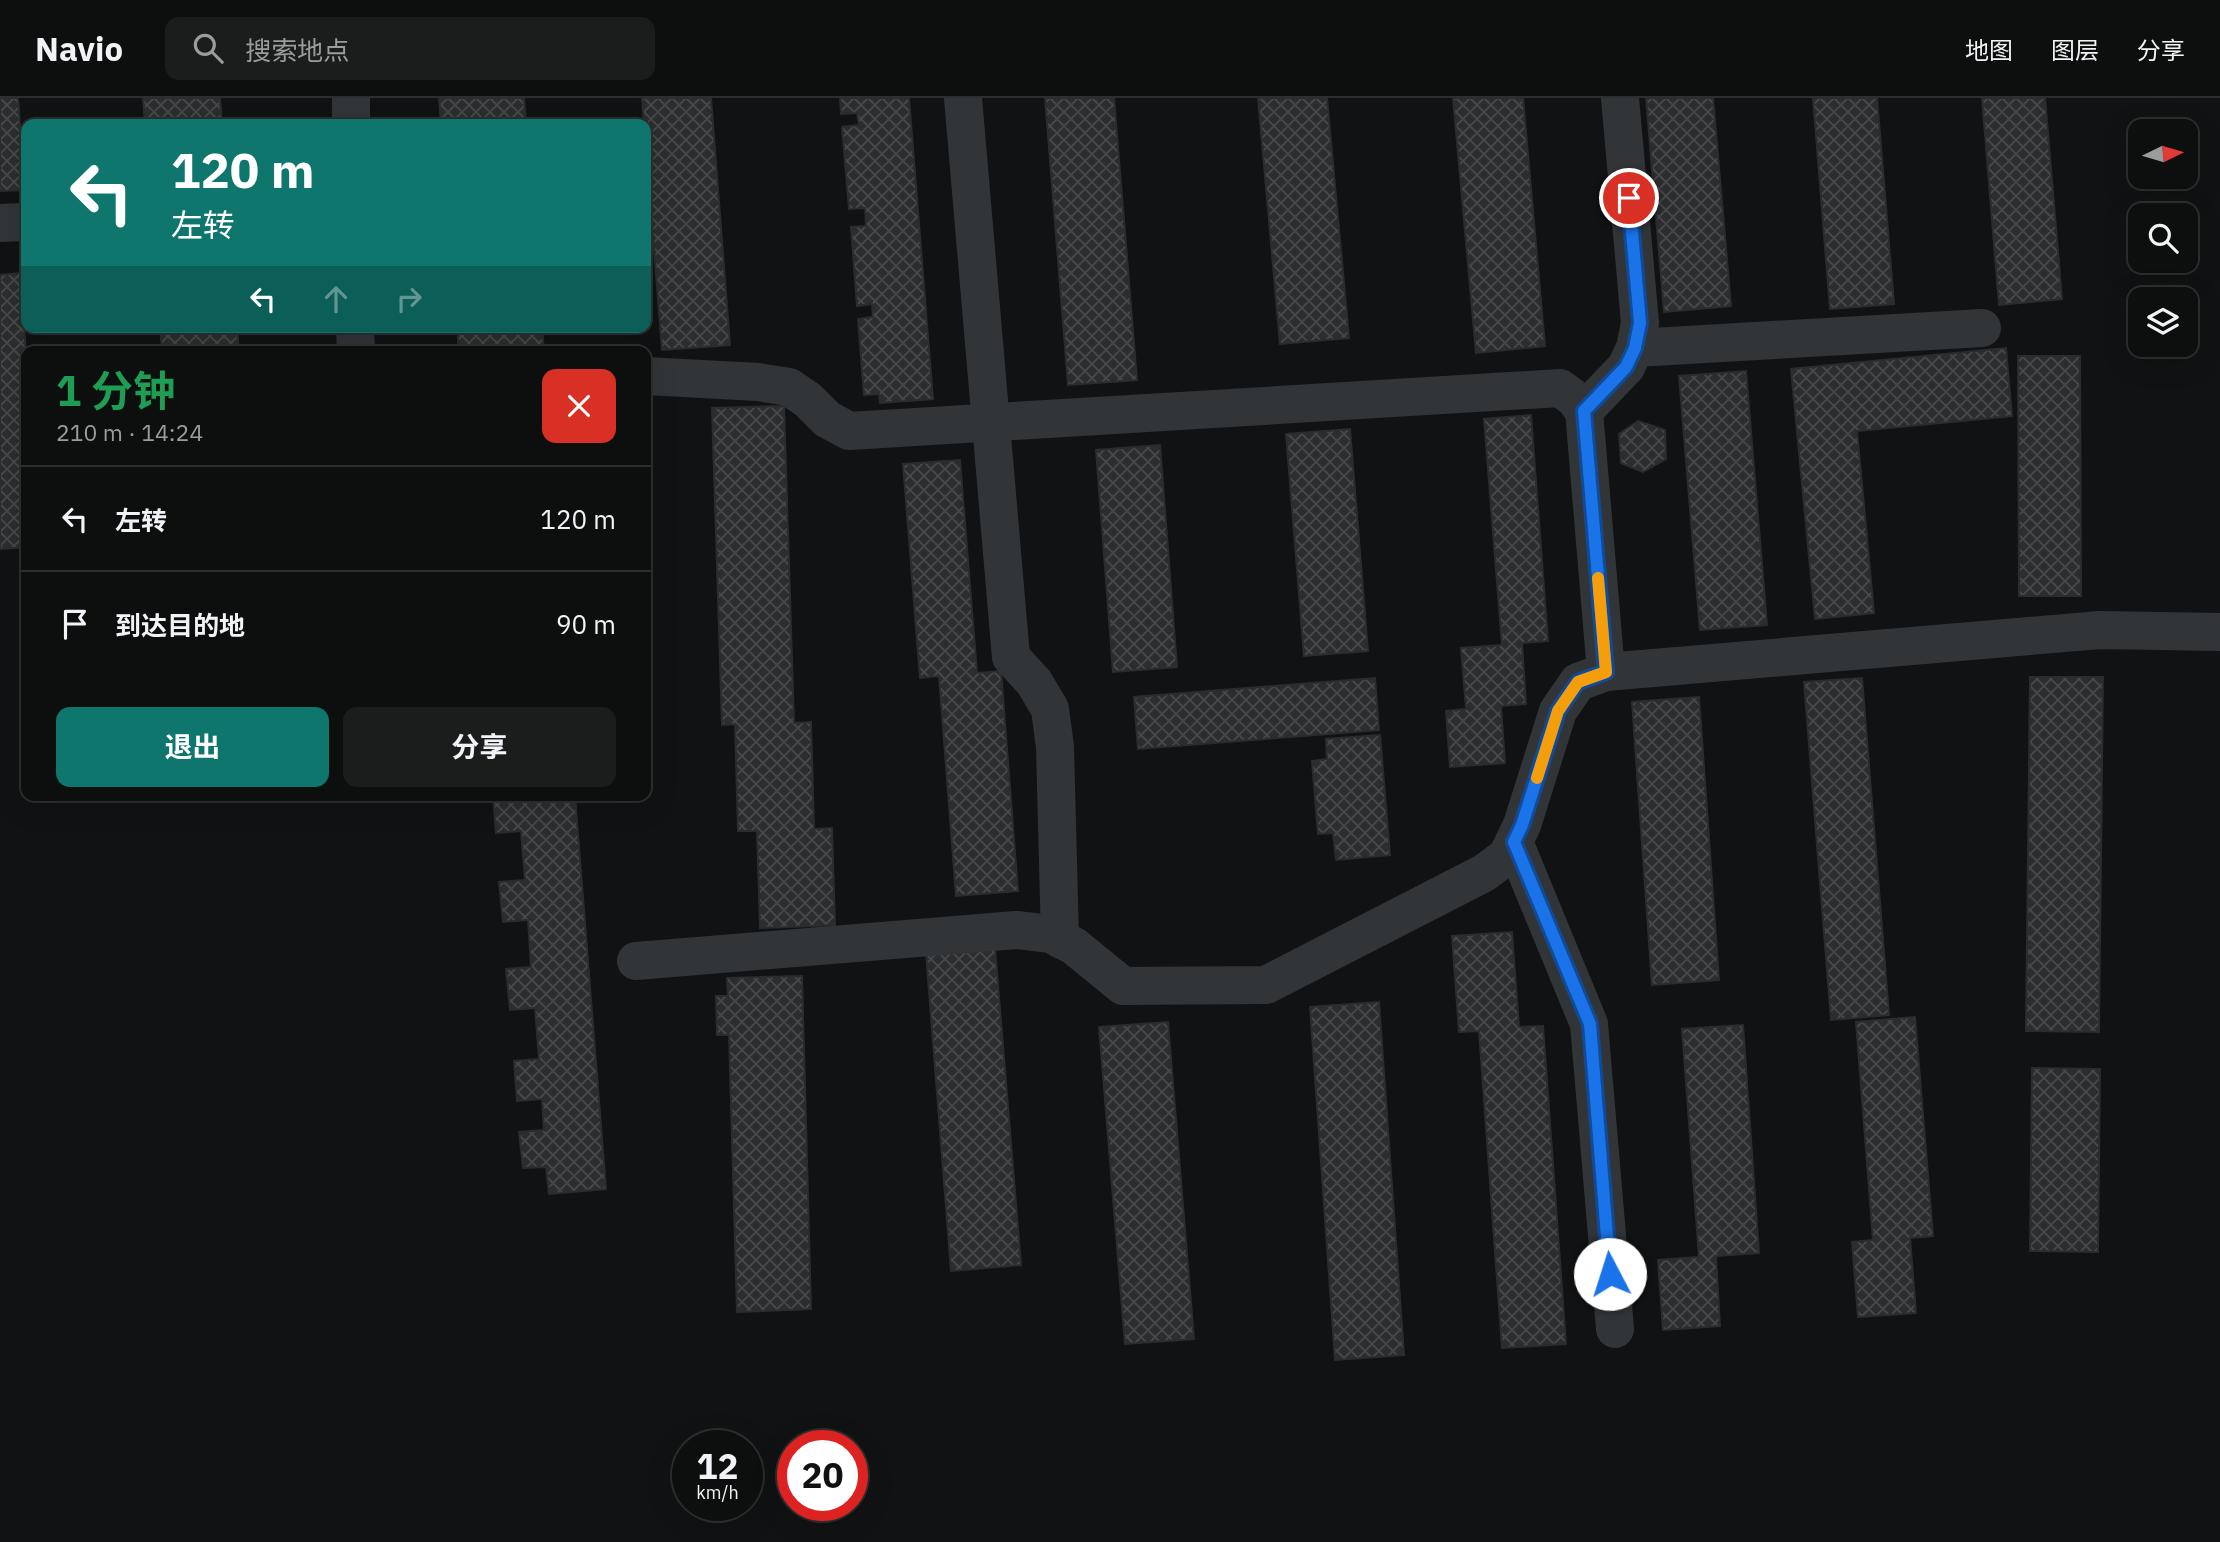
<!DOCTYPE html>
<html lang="zh">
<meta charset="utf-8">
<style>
:root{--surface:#0d0e0e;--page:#1b1c1c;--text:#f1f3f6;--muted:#9a9c9e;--line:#2d2e2e;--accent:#0f766e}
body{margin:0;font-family:"IBM Plex Sans","Noto Sans SC",sans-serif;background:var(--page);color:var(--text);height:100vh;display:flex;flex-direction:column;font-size:26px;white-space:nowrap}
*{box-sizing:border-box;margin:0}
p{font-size:23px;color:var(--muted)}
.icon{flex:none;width:38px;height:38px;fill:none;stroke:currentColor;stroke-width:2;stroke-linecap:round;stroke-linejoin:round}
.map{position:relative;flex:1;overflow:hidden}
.panel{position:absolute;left:21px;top:248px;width:630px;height:455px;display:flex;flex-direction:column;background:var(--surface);border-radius:14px;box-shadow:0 7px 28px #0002,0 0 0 2px var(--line)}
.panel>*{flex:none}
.hud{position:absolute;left:21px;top:21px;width:630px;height:214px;border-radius:14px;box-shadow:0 7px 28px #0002,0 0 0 2px var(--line);background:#0f766e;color:#fff;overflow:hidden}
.needle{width:46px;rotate:85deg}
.fabs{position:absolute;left:2128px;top:21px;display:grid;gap:14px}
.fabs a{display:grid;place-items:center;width:70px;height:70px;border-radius:14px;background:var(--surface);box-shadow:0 7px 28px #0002,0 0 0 2px var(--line);font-size:35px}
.speed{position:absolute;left:672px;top:1332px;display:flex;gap:14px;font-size:35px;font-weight:700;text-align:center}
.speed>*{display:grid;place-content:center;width:91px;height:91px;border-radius:50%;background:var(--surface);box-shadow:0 7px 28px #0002,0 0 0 2px var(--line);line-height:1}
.speed small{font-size:18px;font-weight:400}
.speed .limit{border:10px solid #d22;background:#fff;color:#111}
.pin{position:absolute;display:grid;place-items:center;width:60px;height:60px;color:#fff;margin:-30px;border:4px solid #fff;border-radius:50%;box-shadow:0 2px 7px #0007}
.me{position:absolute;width:77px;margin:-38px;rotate:355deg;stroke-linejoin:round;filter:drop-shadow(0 0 5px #0008)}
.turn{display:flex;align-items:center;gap:24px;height:147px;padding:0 35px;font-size:32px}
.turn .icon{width:91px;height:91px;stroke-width:2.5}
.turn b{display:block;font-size:49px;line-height:60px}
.lanes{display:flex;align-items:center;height:66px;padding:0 35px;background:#0003;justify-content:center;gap:35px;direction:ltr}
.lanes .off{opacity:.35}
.round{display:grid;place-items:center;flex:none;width:74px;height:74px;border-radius:14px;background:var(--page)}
.overview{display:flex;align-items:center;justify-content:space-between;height:119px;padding:0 35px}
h1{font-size:42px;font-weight:700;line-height:52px;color:#1e9e55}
.action{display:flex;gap:14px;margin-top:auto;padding:14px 35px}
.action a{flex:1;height:80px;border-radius:14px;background:var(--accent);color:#fff;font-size:28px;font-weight:700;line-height:80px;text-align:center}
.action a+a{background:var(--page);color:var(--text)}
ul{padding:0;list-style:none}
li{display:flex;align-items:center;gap:21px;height:105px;padding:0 35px;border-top:2px solid var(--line)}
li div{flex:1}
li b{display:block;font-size:26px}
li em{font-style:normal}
header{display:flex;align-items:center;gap:42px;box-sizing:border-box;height:98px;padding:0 35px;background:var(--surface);border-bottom:2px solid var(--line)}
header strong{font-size:33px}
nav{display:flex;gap:38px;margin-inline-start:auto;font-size:24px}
.search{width:490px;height:63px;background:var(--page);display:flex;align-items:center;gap:18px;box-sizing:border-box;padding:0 24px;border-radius:14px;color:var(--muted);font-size:26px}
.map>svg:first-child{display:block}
</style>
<header>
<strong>Navio</strong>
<div class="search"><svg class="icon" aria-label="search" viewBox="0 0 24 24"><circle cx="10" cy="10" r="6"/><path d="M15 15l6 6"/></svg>搜索地点</div>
<nav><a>地图</a><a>图层</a><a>分享</a></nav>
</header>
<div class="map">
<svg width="2220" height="1444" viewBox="0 0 2220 1444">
<defs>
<pattern id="building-cross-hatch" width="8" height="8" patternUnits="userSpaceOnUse" patternTransform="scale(1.75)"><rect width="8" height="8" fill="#2c2d2f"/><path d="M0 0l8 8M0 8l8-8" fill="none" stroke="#47494b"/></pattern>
</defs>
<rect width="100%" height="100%" fill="#111213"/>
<g fill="url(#building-cross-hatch)" stroke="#2b2c2f" stroke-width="2">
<path d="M 0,0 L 18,0 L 25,92 L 0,93 Z"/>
<path d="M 143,0 L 220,0 L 222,26 L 145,26 Z"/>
<path d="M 439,0 L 524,0 L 526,26 L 441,26 Z"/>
<path d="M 642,0 L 711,0 L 730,247 L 662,252 Z"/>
<path d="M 840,0 L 909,0 L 933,301 L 880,305 L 879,296 L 864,297 L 858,221 L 873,219 L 872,206 L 857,208 L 851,129 L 866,128 L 865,110 L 849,111 L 842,29 L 859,27 L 857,15 L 841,16 Z"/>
<path d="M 1045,0 L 1114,0 L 1137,282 L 1068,287 Z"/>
<path d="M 1258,0 L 1327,0 L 1349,240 L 1280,246 Z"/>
<path d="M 1453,0 L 1523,0 L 1545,248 L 1476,255 Z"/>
<path d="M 1646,0 L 1713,0 L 1731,208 L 1664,214 Z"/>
<path d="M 1813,0 L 1877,0 L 1894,206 L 1830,211 Z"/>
<path d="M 1982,0 L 2045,0 L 2062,201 L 1999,207 Z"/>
<path d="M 20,175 L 26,254 L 26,449 L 0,451 L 0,177 Z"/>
<path d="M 160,229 L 237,229 L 239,254 L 162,254 Z"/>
<path d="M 457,229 L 542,229 L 544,254 L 459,254 Z"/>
<path d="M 2006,250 L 2012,318 L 1857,333 L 1874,515 L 1815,521 L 1791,271 Z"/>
<path d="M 2018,258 L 2080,258 L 2081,498 L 2019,498 Z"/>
<path d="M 1746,273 L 1767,527 L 1700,532 L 1679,278 Z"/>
<path d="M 784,308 L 794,625 L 811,624 L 814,731 L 832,730 L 835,827 L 760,830 L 757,733 L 738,733 L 735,626 L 722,627 L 712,310 Z"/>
<path d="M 1531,317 L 1548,543 L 1522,545 L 1526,606 L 1501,608 L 1505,665 L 1450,669 L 1446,613 L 1466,611 L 1461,550 L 1502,547 L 1484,321 Z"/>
<path d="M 1638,323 L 1665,332 L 1666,361 L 1643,374 L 1621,365 L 1619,336 Z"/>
<path d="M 1350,331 L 1368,553 L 1304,558 L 1286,336 Z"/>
<path d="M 1160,347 L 1177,569 L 1113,574 L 1096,352 Z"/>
<path d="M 960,362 L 977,575 L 1001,573 L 1018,793 L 956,798 L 939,578 L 920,580 L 903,366 Z"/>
<path d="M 2030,579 L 2103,579 L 2099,934 L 2026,933 Z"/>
<path d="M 1375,580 L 1379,632 L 1138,651 L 1134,599 Z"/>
<path d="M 1862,580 L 1889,917 L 1831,922 L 1804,584 Z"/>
<path d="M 1699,599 L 1719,882 L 1652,887 L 1632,604 Z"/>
<path d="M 1380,637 L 1390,757 L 1336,762 L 1333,735 L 1318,736 L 1312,663 L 1327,661 L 1326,641 Z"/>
<path d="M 493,698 L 575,698 L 606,1091 L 549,1096 L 546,1069 L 523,1070 L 519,1034 L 544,1032 L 542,1001 L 517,1003 L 514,963 L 539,961 L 535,910 L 510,912 L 506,871 L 531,869 L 528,822 L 503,824 L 499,784 L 525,782 L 521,733 L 496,735 Z"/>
<path d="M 1512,834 L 1519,929 L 1543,928 L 1566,1246 L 1502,1250 L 1479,933 L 1459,934 L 1452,838 Z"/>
<path d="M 995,850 L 1021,1167 L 951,1173 L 926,855 Z"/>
<path d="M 802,878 L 811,1211 L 737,1214 L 729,937 L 717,937 L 716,898 L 728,898 L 727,880 Z"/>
<path d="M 1379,904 L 1404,1257 L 1335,1262 L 1310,909 Z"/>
<path d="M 1915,919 L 1933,1138 L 1910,1140 L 1916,1215 L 1858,1219 L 1852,1144 L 1873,1142 L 1856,924 Z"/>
<path d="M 1168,924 L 1194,1241 L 1125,1246 L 1099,929 Z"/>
<path d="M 1743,927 L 1759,1155 L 1716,1158 L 1720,1228 L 1663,1232 L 1658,1162 L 1699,1159 L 1682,931 Z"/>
<path d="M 2032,970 L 2100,971 L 2098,1154 L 2030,1153 Z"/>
</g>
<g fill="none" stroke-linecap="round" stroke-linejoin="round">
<g stroke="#323538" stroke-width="38">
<path d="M 351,0 L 351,26"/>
<path d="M 963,0 L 1011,559 L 1034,584 L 1050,611 L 1055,649 L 1060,841"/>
<path d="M 0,125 L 26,124"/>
<path d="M 355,229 L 356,254"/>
<path d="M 1635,250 L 1982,230"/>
<path d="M 646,278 L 758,284 L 789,289 L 808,302 L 827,321 L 849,333 L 1560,290 L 1575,301 L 1584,313 L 1606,574"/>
<path d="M 1584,313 L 1626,269 L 1635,250 L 1640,225 L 1620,0"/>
<path d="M 1514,744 L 1589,926 L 1615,1231"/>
<path d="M 636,863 L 1016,832 L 1051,836 L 1060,841 L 1074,848 L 1123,888 L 1266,887 L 1484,775 L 1507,758 L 1522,727 L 1558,613 L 1578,584 L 1606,574 L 2100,532 L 2220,534"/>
</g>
</g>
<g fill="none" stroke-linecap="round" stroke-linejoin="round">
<defs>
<path id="route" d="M 1610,1176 L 1590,926 L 1514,744 L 1522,727 L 1558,613 L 1578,584 L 1606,574 L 1584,313 L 1626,269 L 1635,250 L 1640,225 L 1629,100"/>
</defs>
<use href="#route" stroke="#114b97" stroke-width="18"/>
<use href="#route" stroke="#1a73e8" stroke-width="12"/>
<path stroke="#f59e0b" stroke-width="12" d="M 1537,680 L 1558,613 L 1578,584 L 1606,574 L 1598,480"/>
</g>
</svg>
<div class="fabs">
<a><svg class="needle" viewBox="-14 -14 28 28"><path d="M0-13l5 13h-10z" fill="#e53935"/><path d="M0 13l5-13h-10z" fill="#9a9c9e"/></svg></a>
<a><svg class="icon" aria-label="search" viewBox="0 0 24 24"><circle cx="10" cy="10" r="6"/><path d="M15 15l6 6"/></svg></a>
<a><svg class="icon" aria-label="layers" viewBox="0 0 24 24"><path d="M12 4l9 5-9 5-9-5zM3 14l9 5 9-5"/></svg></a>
</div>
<div class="speed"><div>12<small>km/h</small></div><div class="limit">20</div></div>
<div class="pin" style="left:1629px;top:100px;background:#d93025"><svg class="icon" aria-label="arrive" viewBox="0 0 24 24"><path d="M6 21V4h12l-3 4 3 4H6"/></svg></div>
<svg class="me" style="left:1610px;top:1176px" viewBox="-20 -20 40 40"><circle r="19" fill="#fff"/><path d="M0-13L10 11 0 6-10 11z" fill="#1a73e8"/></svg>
<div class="hud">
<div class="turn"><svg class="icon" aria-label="left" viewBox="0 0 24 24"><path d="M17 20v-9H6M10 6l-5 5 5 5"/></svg><div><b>120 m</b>左转</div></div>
<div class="lanes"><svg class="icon" aria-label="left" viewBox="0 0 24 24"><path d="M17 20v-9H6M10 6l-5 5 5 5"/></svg><svg class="icon off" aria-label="ahead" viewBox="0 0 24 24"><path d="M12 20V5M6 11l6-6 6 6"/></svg><svg class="icon off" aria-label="right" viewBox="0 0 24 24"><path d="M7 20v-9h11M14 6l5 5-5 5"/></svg></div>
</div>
<section class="panel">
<div class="overview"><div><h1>1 分钟</h1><p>210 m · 14:24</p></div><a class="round" style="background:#d93025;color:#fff"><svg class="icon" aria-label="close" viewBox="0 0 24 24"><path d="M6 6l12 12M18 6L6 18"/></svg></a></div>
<ul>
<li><svg class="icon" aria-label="left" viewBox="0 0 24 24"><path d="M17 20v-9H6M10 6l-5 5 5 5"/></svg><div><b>左转</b></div><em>120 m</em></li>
<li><svg class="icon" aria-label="arrive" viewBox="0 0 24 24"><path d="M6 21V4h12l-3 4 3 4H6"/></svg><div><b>到达目的地</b></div><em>90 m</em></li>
</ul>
<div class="action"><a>退出</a><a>分享</a></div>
</section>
</div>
